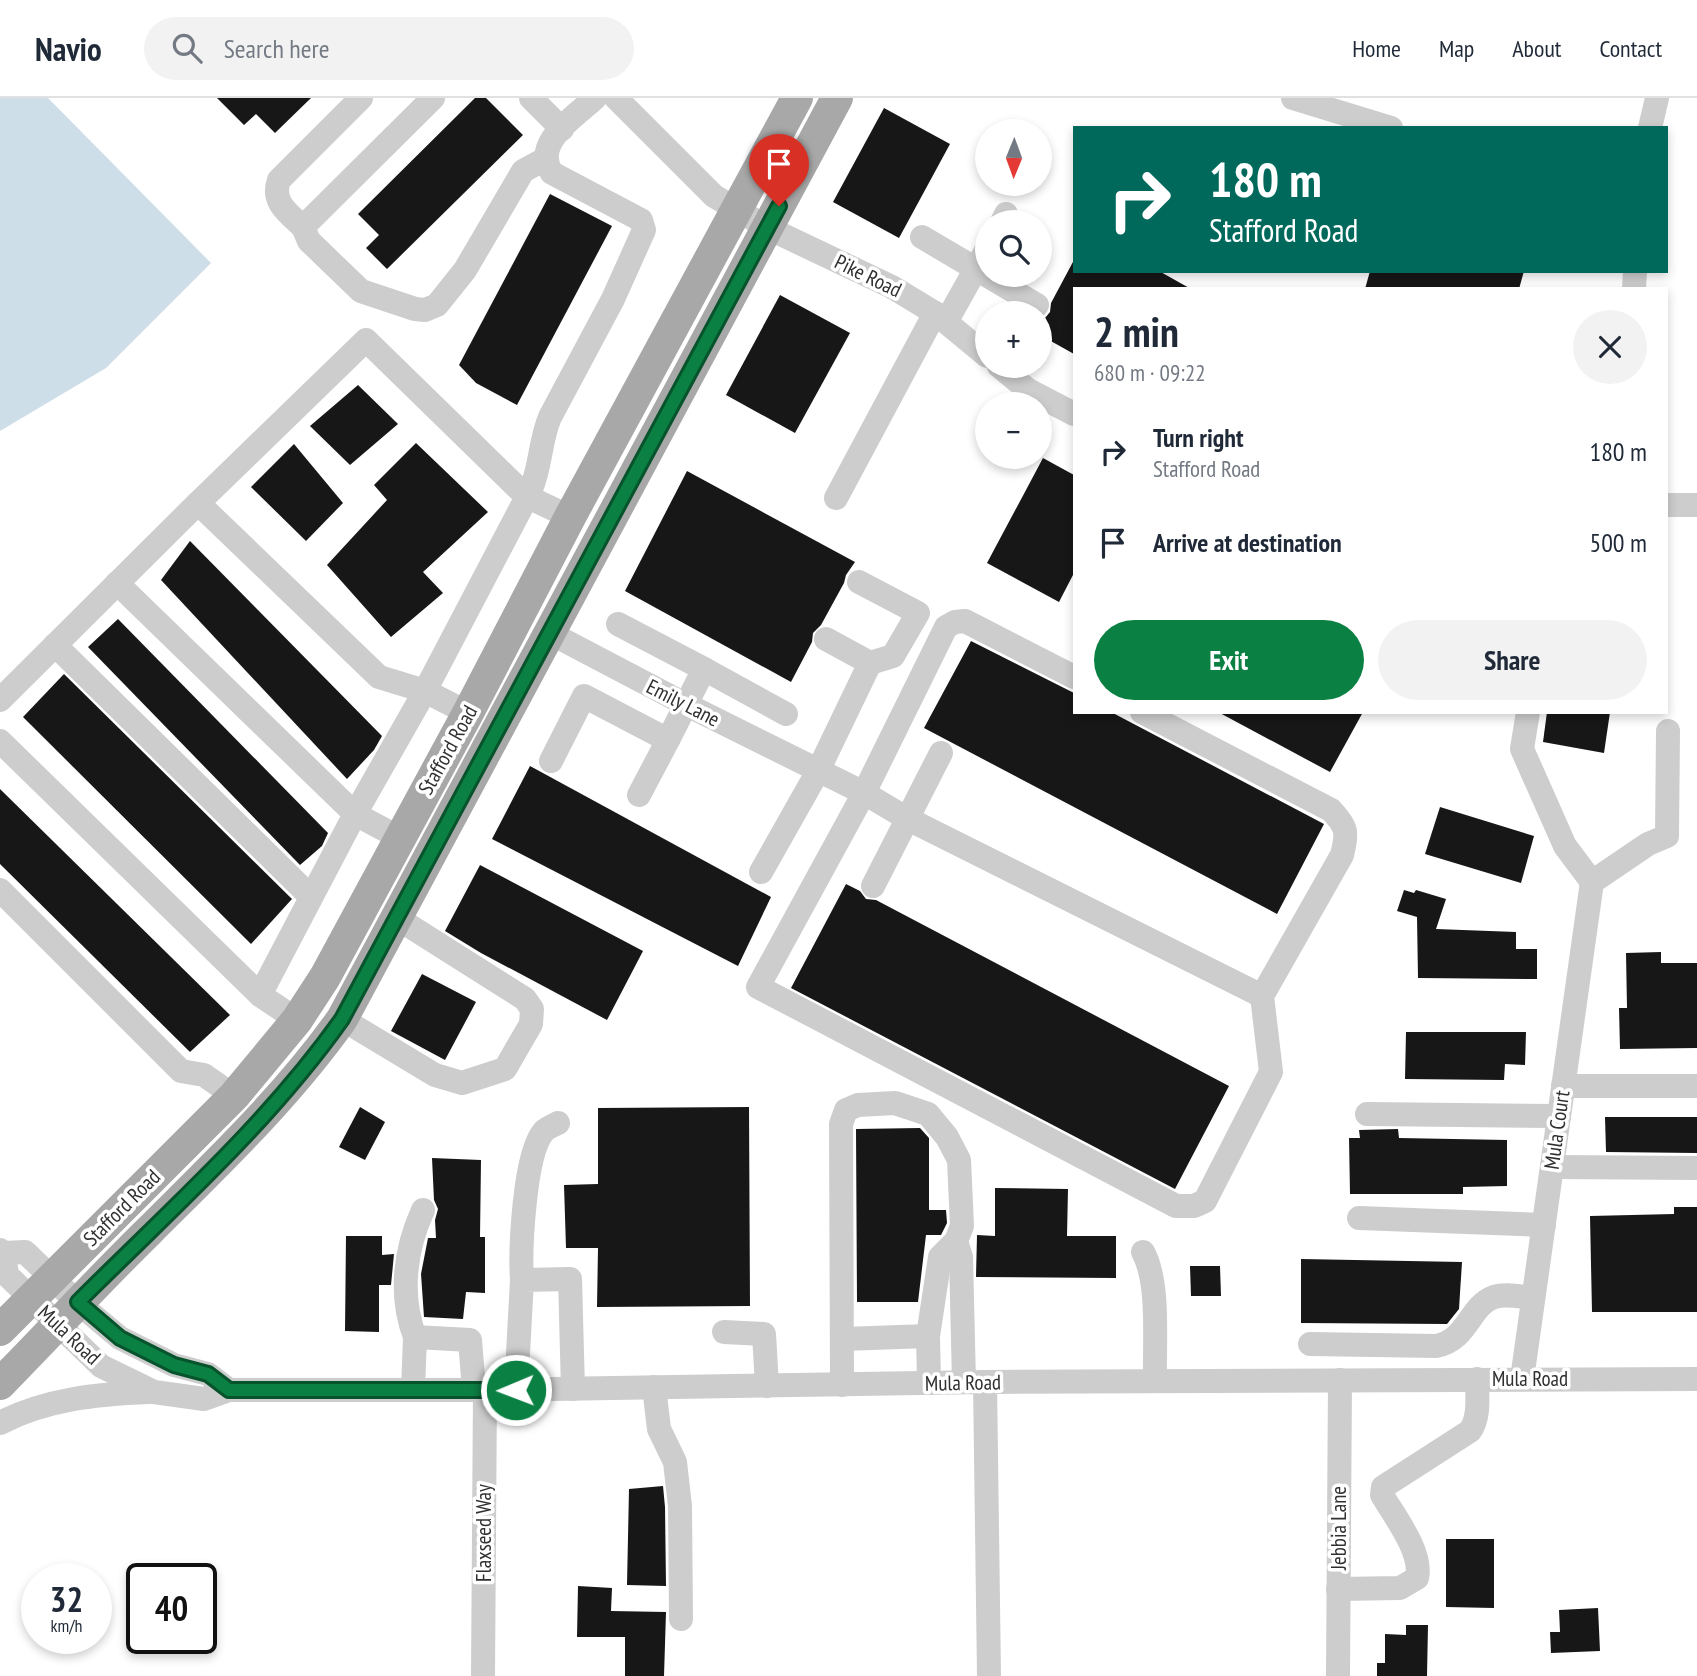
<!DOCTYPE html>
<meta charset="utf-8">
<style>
:root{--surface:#fff;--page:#f2f2f3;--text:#1f2937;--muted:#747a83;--line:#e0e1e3;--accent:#0b8043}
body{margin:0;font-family:"PT Sans Narrow",sans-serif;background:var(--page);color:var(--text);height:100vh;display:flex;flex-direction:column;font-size:26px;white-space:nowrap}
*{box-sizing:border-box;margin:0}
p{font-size:23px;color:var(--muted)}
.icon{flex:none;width:38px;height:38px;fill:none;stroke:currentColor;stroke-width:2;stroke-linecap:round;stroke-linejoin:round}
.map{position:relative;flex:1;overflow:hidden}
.side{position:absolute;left:1073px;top:189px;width:595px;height:427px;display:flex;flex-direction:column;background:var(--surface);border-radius:0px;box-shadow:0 4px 10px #0003}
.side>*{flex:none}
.banner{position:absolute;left:1073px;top:28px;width:595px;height:147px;border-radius:0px;box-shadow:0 4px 10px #0003;background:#00695c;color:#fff;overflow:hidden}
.needle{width:46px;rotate:181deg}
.fabs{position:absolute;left:975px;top:21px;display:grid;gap:14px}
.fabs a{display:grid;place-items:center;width:77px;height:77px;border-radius:50%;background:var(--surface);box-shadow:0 4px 10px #0003;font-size:35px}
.speed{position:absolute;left:21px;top:1465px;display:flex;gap:14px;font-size:35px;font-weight:700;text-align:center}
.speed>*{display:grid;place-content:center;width:91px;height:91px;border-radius:50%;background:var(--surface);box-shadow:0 4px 10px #0003;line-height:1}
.speed small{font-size:18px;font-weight:400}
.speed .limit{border:4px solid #111;border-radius:10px;background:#fff;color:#111}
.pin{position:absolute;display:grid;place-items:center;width:60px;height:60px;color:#fff;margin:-72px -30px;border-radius:50% 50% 50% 0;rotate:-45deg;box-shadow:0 0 7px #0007}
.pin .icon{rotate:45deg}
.me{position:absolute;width:77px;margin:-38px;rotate:269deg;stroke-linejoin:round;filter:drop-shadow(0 0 5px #0008)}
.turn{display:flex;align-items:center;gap:24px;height:147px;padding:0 21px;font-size:32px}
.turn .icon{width:91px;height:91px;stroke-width:2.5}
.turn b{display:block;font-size:49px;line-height:60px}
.round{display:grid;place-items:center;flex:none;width:74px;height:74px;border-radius:37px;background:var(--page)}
.headline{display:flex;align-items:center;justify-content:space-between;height:119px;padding:0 21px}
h1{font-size:42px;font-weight:600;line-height:52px}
.action{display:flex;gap:14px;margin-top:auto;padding:14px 21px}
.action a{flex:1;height:80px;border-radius:42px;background:var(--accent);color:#fff;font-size:28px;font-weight:600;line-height:80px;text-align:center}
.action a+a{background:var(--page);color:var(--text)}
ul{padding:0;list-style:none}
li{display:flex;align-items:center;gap:21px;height:91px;padding:0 21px}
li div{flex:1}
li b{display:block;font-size:26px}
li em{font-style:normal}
header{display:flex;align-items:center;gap:42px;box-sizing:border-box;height:98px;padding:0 35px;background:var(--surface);border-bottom:2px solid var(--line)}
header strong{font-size:33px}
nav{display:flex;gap:38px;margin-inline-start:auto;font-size:24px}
.search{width:490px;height:63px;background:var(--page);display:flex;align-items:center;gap:18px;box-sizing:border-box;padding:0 24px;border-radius:38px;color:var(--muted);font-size:26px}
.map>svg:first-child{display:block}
</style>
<header>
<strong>Navio</strong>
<div class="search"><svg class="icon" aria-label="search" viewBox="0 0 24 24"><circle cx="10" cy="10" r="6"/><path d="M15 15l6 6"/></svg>Search here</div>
<nav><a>Home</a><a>Map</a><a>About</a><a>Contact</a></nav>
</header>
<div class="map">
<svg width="1697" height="1578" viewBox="0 0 1697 1578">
<rect width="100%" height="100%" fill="#fff"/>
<path fill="#cedee9" d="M 0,0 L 48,0 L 211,165 L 106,270 L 0,333 Z"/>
<g fill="#171717">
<path d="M 217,0 L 311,0 L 275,35 L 256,16 L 244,27 Z"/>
<path d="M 475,0 L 486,0 L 523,37 L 387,171 L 366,150 L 379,137 L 358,116 Z"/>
<path d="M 884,10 L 950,46 L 899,140 L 833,104 Z"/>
<path d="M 550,96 L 612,128 L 517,307 L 476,285 L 459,267 Z"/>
<path d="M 1074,162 L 1074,173 L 1159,173 L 1191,191 L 1074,191 L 1074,256 L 1040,237 L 1040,226 L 1050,214 L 1051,205 Z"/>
<path d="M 1370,173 L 1524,173 L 1519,191 L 1365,191 Z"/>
<path d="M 780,197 L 850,235 L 795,335 L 726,297 Z"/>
<path d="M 358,287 L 398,326 L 350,367 L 310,328 Z"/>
<path d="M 416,345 L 488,414 L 423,474 L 443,495 L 391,539 L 327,467 L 387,402 L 374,387 Z"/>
<path d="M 294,346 L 343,405 L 306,443 L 251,389 Z"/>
<path d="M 1043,360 L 1074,377 L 1074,475 L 1059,504 L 987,465 Z"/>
<path d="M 687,373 L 855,464 L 846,477 L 844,485 L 821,527 L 813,535 L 812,544 L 791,584 L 625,493 Z"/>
<path d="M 190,443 L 382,638 L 374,652 L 347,681 L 161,482 Z"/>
<path d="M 118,521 L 328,735 L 322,748 L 300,767 L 88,549 Z"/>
<path d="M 971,543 L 1074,595 L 1074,614 L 1111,614 L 1324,726 L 1277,816 L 924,630 Z"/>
<path d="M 64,576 L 292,801 L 251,846 L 23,619 Z"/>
<path d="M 1218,614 L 1363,614 L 1330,674 Z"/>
<path d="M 1547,614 L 1610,614 L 1604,655 L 1543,644 Z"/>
<path d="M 530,668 L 771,799 L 738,868 L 492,741 Z"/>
<path d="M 0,691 L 230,917 L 190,954 L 0,766 Z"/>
<path d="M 1440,709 L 1534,738 L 1521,785 L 1425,756 Z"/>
<path d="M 480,767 L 643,853 L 607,922 L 481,855 L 445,833 Z"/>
<path d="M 846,786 L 860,793 L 866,801 L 876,802 L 1229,988 L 1175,1091 L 791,890 Z"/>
<path d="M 1404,792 L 1414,795 L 1416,792 L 1446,801 L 1436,831 L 1516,834 L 1516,851 L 1537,851 L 1537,881 L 1418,880 L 1417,819 L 1397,813 Z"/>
<path d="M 1661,854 L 1661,865 L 1697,865 L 1697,950 L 1620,951 L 1619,910 L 1627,910 L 1626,855 Z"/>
<path d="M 422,876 L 476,904 L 445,962 L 391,933 Z"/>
<path d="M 1406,934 L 1526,934 L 1525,967 L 1505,966 L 1504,982 L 1405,981 Z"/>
<path d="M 360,1009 L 385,1024 L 365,1062 L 339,1049 Z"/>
<path d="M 749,1009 L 750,1208 L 597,1209 L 598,1150 L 566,1150 L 564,1087 L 598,1086 L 598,1010 Z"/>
<path d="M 1605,1019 L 1697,1019 L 1697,1055 L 1606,1054 Z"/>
<path d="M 920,1030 L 929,1040 L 929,1112 L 946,1112 L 947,1125 L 941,1137 L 926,1137 L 918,1204 L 857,1204 L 856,1031 Z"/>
<path d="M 1398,1031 L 1399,1040 L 1507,1042 L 1507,1088 L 1463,1089 L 1463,1096 L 1350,1096 L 1349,1040 L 1360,1040 L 1359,1032 Z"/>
<path d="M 432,1060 L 481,1062 L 480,1139 L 485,1139 L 485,1195 L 466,1194 L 463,1221 L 424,1219 L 421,1176 L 428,1140 L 436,1140 L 435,1122 L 438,1111 L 434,1102 Z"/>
<path d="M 995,1090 L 1068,1091 L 1067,1138 L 1116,1138 L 1116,1180 L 976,1179 L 977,1137 L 995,1138 Z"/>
<path d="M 1674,1109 L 1697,1109 L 1697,1214 L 1592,1214 L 1590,1118 L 1674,1116 Z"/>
<path d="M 346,1138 L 382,1138 L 382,1157 L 394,1156 L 391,1187 L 379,1187 L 379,1234 L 345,1233 Z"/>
<path d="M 1301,1161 L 1462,1164 L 1459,1211 L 1447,1226 L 1301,1225 Z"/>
<path d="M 1190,1168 L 1220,1168 L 1221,1198 L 1191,1198 Z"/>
<path d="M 663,1388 L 665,1409 L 666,1488 L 627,1487 L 629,1391 Z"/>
<path d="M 1446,1441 L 1494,1441 L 1494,1510 L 1446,1509 Z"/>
<path d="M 578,1488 L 612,1490 L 611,1513 L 666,1514 L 664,1578 L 625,1578 L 625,1539 L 577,1539 Z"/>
<path d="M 1598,1510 L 1600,1553 L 1551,1555 L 1550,1534 L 1560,1534 L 1559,1512 Z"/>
<path d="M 1406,1527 L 1428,1527 L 1427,1578 L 1377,1578 L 1377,1565 L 1385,1565 L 1385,1536 L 1406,1537 Z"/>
</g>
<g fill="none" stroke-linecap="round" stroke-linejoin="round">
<g stroke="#cdcdcd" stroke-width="24">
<path d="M 361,0 L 279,82 C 271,104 288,115 303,129 L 433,0"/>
<path d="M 531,0 L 562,31"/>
<path d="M 616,0 L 714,98 L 768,130 L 892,189 L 935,215 L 987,258"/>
<path d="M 1293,0 L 1391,30"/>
<path d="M 1650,30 L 1657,0"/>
<path d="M 1002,124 L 1006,116"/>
<path d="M 303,129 L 309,143 L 361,193 L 415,211 L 425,212 L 437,207 L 465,172 L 523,73 L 545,61"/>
<path d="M 922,139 L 1037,207"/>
<path d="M 1634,191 L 1635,173"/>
<path d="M 946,224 L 987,151"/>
<path d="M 999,268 L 1028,292 L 1074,316"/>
<path d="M 836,400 L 935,215"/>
<path d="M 198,405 L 366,242 L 526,398 L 570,419"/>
<path d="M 1666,407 L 1697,407"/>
<path d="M 117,485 L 355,716 L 260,897 L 297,922"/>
<path d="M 618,526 L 704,571"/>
<path d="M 550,535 L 687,607 L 864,695 L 908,721 L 1262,898"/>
<path d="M 826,541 L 870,565"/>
<path d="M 55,547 L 311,799"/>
<path d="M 1074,579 L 965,523 L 955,524 L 946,529 L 864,695 L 758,889 L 1176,1108 L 1194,1108 L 1205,1103 L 1271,974 L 1262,898 L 1342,757 C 1348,734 1347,729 1331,712 L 1142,614"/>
<path d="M 0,602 L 198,405 L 379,579 L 425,593 L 468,615"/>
<path d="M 1528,614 L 1522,651 L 1565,748 L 1592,784"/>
<path d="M 0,643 L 260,897"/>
<path d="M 551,663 L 584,598 L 668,642 L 704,571 L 786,616"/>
<path d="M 639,697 L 668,642"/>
<path d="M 400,740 L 355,716 L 425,593 L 531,391 C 541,368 540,342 550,319 L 613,201 L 644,132 L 641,122 L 552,75 C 531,45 576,18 595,0"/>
<path d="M 761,774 L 818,673 L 870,565 L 893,558 L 918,515 L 859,484"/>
<path d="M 1592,784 L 1648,746 L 1667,738 L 1668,633"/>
<path d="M 873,788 L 941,655"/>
<path d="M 0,792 L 181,973 L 204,977 L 234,998"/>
<path d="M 342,921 L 435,977 L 462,985 L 505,971 L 531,926 L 532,911 L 525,901 L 397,820"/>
<path d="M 1563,988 L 1697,988"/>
<path d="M 1367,1016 L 1559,1018"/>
<path d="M 1552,1069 L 1697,1070"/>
<path d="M 1359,1120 L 1544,1127"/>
<path d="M 956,1143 L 961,1159 L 964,1284"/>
<path d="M 0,1152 L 4,1155 L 7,1177 L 101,1268 L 154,1294 L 204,1301 L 229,1292 L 485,1292 L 985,1284 L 1697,1281"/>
<path d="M 1143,1154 C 1160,1184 1154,1247 1155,1283"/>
<path d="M 0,1160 L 4,1155 L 25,1154 L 77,1204 L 120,1240 L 174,1267 L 208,1276 L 229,1292"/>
<path d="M 522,1182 C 520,1153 524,1055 544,1033 C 547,1030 554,1027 558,1025"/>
<path d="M 724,1234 L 764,1236 L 767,1288"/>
<path d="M 415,1239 C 399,1198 405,1151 423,1112"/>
<path d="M 843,1241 L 928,1238"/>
<path d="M 1310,1246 L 1436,1248 C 1468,1242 1469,1208 1494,1199 C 1506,1195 1521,1199 1533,1200"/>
<path d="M 1522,1281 L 1592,784"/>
<path d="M 985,1284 L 989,1578"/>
<path d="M 842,1287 L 841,1026 L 846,1012 L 858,1007 L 895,1005 L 928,1016 L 947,1039 L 959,1062 L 962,1128 L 956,1143 L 940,1159 L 928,1238 L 929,1285"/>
<path d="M 654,1289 L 659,1331 L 675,1364 L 680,1408 L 681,1521"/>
<path d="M 413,1292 L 415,1239 L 470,1242 L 474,1292"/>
<path d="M 516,1292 L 522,1182 L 570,1181 L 573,1291"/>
<path d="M 0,1325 C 46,1301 98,1296 149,1294"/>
<path d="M 1338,1491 L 1400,1490 L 1417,1480 C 1423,1455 1395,1419 1382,1397 L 1383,1389 L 1470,1333 C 1480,1319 1477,1299 1477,1281"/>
<path d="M 483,1578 L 485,1292"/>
<path d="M 1338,1578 L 1340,1282"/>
</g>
<g stroke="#a8a8a8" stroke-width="32">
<path d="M 0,1232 L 234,998 L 297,922 L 325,879 L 468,615 L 570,419 L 797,0"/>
<path d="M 0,1286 C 50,1235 98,1183 149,1133 C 217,1065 286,1000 342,921 L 837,0"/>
</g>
</g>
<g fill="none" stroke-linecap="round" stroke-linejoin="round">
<defs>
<path id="route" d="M 516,1292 L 229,1292 L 208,1276 L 174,1267 L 120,1240 L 78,1204 C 169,1113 267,1027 342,921 L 779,108"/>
</defs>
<use href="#route" stroke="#07532c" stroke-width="18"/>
<use href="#route" stroke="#0b8043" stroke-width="12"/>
</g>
<g text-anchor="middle" stroke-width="7" stroke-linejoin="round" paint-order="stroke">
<g font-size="21" fill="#303030" stroke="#fff">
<text transform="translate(868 178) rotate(26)" y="7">Pike Road</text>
<text transform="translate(683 605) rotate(27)" y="7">Emily Lane</text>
<text transform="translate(448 652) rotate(-61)" y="7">Stafford Road</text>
<text transform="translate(1557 1032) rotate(-82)" y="7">Mula Court</text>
<text transform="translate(122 1110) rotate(-45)" y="7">Stafford Road</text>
<text transform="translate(69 1237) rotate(43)" y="7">Mula Road</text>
<text x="1530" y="1288">Mula Road</text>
<text transform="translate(963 1285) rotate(-1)" y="7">Mula Road</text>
<text transform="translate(1339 1430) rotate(-90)" y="7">Jebbia Lane</text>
<text transform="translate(484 1435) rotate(-90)" y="7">Flaxseed Way</text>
</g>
</g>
</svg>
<div class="fabs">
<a><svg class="needle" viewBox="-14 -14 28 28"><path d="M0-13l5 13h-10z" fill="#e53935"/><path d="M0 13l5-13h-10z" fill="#747a83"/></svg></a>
<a><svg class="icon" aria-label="search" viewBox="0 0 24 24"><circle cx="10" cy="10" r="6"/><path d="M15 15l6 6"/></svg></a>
<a>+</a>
<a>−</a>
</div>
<div class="speed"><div>32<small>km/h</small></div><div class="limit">40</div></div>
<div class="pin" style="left:779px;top:108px;background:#d93025"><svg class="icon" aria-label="arrive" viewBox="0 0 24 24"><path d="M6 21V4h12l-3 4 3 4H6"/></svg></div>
<svg class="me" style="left:516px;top:1292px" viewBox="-20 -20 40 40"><circle r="17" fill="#0b8043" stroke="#fff" stroke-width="3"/><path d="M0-11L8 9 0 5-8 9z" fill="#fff"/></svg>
<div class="banner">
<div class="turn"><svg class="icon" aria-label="right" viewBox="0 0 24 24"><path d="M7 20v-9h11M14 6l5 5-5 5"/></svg><div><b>180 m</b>Stafford Road</div></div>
</div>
<section class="side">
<div class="headline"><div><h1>2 min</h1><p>680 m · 09:22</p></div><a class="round"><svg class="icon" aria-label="close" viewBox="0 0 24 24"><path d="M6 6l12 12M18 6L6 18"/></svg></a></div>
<ul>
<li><svg class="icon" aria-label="right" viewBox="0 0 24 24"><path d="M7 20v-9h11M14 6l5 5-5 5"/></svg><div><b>Turn right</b><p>Stafford Road</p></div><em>180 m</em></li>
<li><svg class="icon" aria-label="arrive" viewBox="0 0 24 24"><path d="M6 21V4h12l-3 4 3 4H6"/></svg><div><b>Arrive at destination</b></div><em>500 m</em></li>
</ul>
<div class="action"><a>Exit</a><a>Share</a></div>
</section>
</div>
